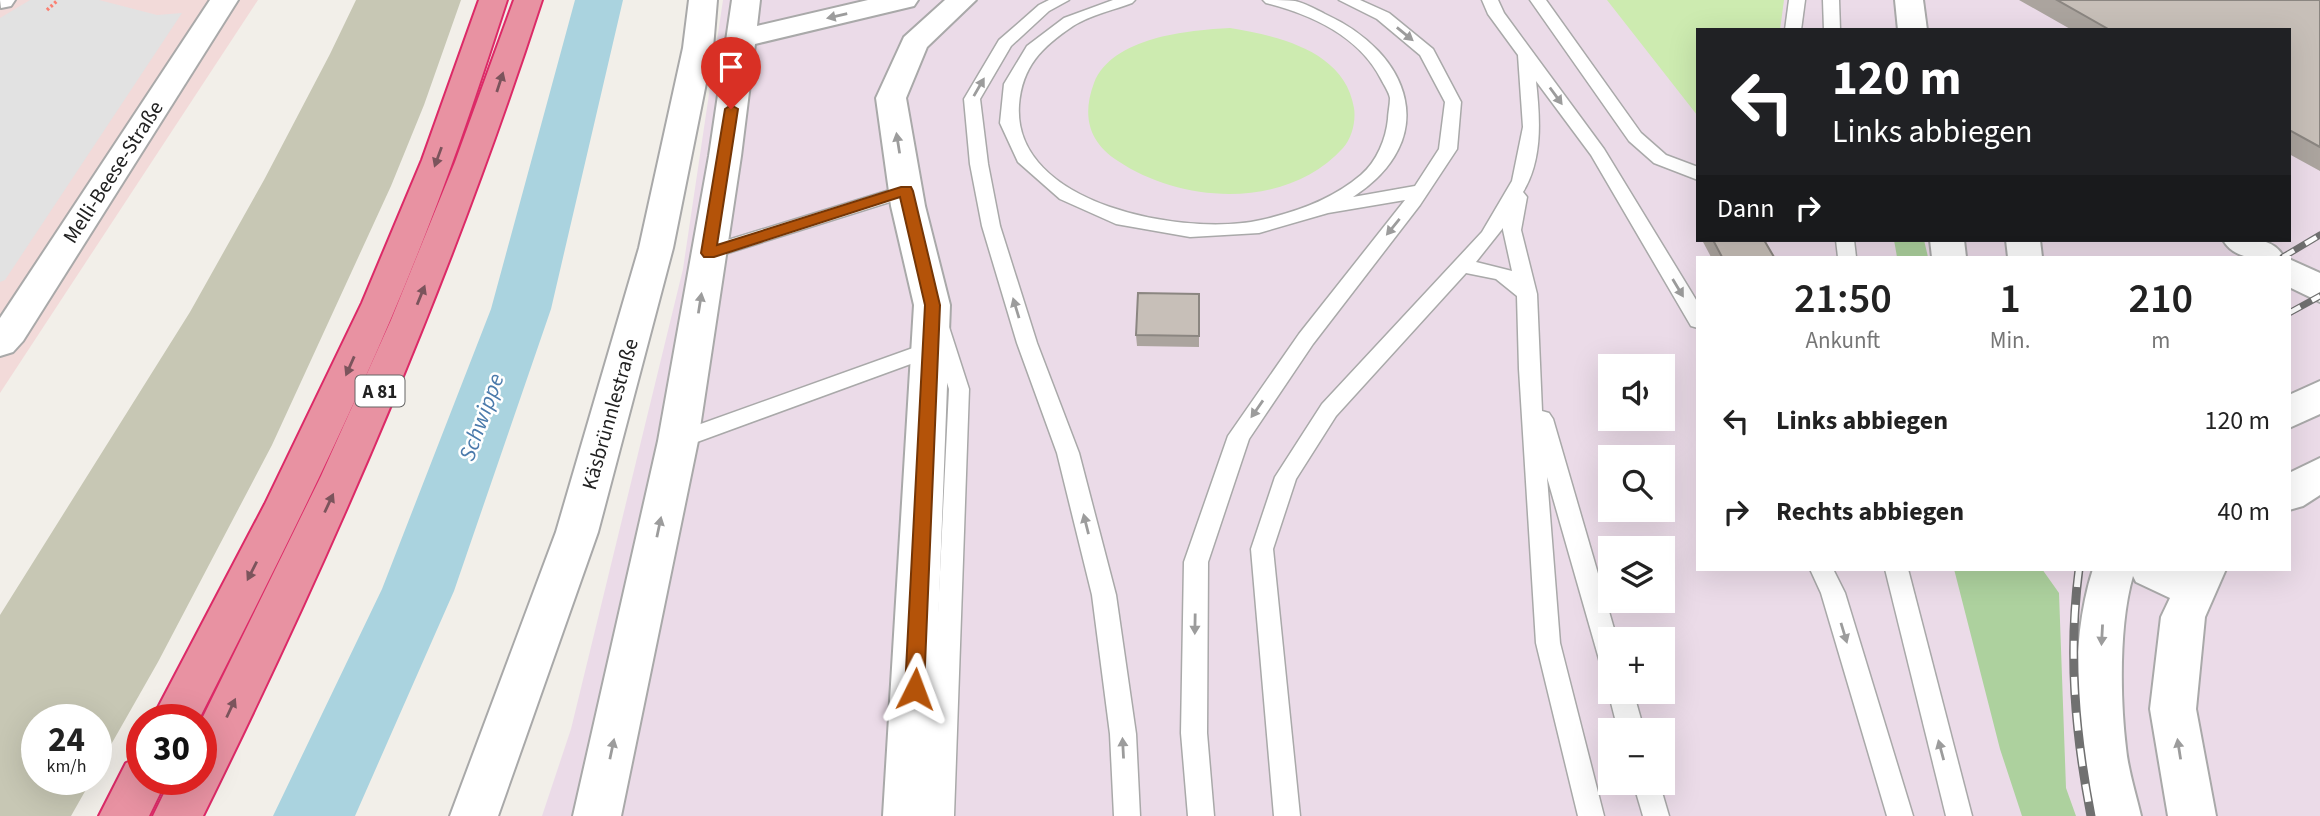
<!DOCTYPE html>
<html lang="de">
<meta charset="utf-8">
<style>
:root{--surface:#fff;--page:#f6f6f6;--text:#222;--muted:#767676}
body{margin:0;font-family:"Source Sans 3",sans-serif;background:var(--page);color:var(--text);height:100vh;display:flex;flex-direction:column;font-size:26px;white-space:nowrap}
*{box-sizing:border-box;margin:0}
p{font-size:23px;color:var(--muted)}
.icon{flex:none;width:38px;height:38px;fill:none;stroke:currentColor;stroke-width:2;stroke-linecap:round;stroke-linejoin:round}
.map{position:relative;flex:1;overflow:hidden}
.panel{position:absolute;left:1696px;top:256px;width:595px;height:315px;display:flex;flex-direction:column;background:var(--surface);border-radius:0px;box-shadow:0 7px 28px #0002}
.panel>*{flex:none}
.banner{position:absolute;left:1696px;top:28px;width:595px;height:214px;border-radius:0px;box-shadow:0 7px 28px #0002;background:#202124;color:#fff;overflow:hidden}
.buttons{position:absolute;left:1598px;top:354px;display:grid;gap:14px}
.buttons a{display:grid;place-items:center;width:77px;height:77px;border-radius:0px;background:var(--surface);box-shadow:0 7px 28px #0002;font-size:35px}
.speed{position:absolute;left:21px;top:704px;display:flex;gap:14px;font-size:35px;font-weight:700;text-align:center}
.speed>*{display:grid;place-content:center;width:91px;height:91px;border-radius:50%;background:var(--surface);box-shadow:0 7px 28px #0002;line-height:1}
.speed small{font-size:18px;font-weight:400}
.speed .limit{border:10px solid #d22;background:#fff;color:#111}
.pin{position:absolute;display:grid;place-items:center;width:60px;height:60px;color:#fff;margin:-72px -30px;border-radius:50% 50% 50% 0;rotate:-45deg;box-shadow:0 0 7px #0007}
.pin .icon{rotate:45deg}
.me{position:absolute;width:77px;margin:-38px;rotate:3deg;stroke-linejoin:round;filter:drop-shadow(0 0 5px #0008)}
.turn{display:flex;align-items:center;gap:24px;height:147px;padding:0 21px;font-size:32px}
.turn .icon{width:91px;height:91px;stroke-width:2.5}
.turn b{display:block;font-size:49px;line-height:60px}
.then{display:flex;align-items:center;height:66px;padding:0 21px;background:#0003;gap:14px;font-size:26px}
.eta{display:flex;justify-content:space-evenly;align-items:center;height:119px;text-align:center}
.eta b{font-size:42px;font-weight:600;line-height:49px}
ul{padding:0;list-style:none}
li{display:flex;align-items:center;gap:21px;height:91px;padding:0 21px}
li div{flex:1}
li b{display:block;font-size:26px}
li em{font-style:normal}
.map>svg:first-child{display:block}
</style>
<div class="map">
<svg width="2320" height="816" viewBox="0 0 2320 816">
<rect width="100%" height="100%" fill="#f2efe9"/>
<path fill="#f2dad9" d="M 0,0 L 258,0 L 0,393 Z"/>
<path fill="#ebdbe8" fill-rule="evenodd" d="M 723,0 L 2320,0 L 2320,816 L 542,816 L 571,729 L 683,269 ZM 1698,30 L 2289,30 L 2289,240 L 1698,240 ZM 1698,257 L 2289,257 L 2289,569 L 1698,569 ZM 1610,366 L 1662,366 L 1662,418 L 1610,418 ZM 1610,457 L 1662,457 L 1662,509 L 1610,509 ZM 1610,548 L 1662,548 L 1662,600 L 1610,600 ZM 1610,639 L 1662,639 L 1662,691 L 1610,691 ZM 1610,730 L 1662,730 L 1662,782 L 1610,782 Z"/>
<path fill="#c7c7b4" d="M 356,0 L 461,0 L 424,105 L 391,186 L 272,445 L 158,662 L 96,771 L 96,719 L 37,719 L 37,779 L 92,779 L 71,816 L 0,816 L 0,615 L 190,312 L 264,180 L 330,54 Z"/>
<g fill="#cdebb0">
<path d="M 1607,0 L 1784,0 L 1780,30 L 1698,30 L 1697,115 Z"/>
<path d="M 1230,28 C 1279,36 1345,51 1354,108 C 1356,121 1352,138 1343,148 C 1287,210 1182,204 1118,161 C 1088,142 1082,115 1094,83 C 1112,37 1189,30 1230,28 Z"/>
</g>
<g fill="#add19e">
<path d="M 1894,240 L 1924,240 L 1928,257 L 1897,257 Z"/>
<path d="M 1954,569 L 2042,569 L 2059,593 L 2066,788 L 2076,816 L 2022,816 L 2000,749 Z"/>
</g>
<path fill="#e2e2e2" d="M 30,0 L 99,0 L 157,15 L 182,13 L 5,280 L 0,282 L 0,18 Z"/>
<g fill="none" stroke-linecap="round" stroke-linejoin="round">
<path fill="#aad3df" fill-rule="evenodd" d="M 575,0 L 623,0 L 551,309 L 454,591 L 355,816 L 273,816 L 382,589 L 491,309 Z"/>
<defs>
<g id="service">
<path d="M 1049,0 L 1069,0 L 1049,11 L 1011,46 L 980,99 L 988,164 L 1000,226 L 1037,343 L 1079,453 L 1116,595 L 1136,734 L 1140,816 L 1114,816 L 1110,734 L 1092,595 L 1057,453 L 1017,343 L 982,226 L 970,164 L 964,99 L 999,40 L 1039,5 Z"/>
<path d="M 1113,0 L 1135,0 L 1132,3 C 1114,10 1090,15 1073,26 C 1042,47 1022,66 1019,105 C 1012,206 1186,237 1261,220 C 1297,212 1333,199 1361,175 C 1377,161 1386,139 1388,119 C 1388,113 1390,105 1390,98 C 1389,92 1384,85 1381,79 C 1359,36 1310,14 1266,3 L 1263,0 C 1274,0 1285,0 1295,1 C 1305,3 1315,9 1325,14 C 1411,53 1442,139 1353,197 L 1415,186 L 1439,149 L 1445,102 L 1420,55 L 1377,19 L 1339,0 L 1360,0 L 1389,13 L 1433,49 L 1461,102 L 1457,149 L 1420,205 L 1313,344 L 1249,439 L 1208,562 L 1207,733 L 1214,816 L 1188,816 L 1181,733 L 1184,562 L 1228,436 L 1299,334 L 1405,200 L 1328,213 L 1259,233 L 1190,237 L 1116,224 L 1060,199 L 1018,162 L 1000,123 L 1004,84 L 1027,46 L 1064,18 Z"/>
<path d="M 1482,0 L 1498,0 L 1504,13 L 1604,149 L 1698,303 L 1698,328 L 1691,326 L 1591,155 L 1536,81 C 1540,118 1543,159 1523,192 L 1527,197 L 1521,230 L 1537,294 L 1542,411 L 1549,413 L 1553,419 L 1617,639 L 1610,639 L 1610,669 L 1601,666 L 1547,477 L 1560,643 L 1604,816 L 1578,816 L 1536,643 L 1519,369 L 1517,296 L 1496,279 L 1466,273 L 1336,416 L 1296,479 L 1273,549 L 1300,816 L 1274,816 L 1251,549 L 1275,477 L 1322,404 L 1482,232 L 1512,181 L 1523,127 L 1518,55 L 1488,14 ZM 1503,228 L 1503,230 L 1512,271 L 1476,262 Z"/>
<path d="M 1530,0 L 1546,0 L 1641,133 L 1666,155 L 1698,167 L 1698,180 L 1654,163 L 1629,141 Z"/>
<path d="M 1789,0 L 1805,0 L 1801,30 L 1785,30 Z"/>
<path d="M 1823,0 L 1839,0 L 1840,30 L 1824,30 Z"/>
<path d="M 906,185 L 915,191 L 912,195 L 709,259 L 702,258 L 700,253 L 702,248 Z"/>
<path d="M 1836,240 L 1854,240 L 1856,257 L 1838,257 Z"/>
<path d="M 939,320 L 946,322 L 949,327 L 969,389 L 954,816 L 928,816 L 949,389 L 938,354 L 678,449 L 670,447 L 667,441 L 670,435 L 924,344 L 934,342 L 929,327 L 932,322 Z"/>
<path d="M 1810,569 L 1833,569 L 1845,593 L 1913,816 L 1887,816 L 1821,593 Z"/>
<path d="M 1885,569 L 1908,569 L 1972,816 L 1946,816 Z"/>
<path d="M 1610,686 L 1610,691 L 1633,691 L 1644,730 L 1618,730 L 1608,691 Z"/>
<path d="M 1633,782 L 1659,782 L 1669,816 L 1643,816 Z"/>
</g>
<g id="minor">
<path d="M 0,0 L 15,0 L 11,6 L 1,8 Z"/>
<path d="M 210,0 L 238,0 L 23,341 L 13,352 L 0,356 L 0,318 Z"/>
<path d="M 689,0 L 717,0 L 713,48 L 673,248 L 598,532 L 498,816 L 450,816 L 556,532 L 639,248 L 683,48 Z"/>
<path d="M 732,0 L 760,0 L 757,26 L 868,0 L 918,0 L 914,6 L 755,44 L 741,156 L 698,441 L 621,816 L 573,816 L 658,441 L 709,156 Z"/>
<path d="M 945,0 L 976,0 L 927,47 L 906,98 L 925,206 L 950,305 L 931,816 L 883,816 L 914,305 L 891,206 L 876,98 L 904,37 Z"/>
<path d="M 1895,0 L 1923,0 L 1927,30 L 1898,30 Z"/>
<path d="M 1930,240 L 1964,240 L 1966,257 L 1932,257 Z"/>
<path d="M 2006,240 L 2040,240 L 2042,257 L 2008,257 Z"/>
<path d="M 2223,240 C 2246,239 2271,235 2284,257 C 2261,258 2236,262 2223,240 Z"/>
<path d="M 2289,259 L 2320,273 L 2320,302 L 2289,287 Z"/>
<path d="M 2320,381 L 2320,414 L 2289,428 L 2289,395 Z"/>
<path d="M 2320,458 L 2320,495 L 2303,506 L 2289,510 L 2289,473 Z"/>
<path d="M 2093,569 L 2226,569 L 2205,617 L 2196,709 L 2216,816 L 2168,816 L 2150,709 L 2161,617 L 2170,598 L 2136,582 L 2133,576 C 2119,623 2120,698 2126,748 C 2128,770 2136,794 2141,816 L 2093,816 C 2088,794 2080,770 2078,747 C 2075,689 2075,624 2093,569 Z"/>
</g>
<g id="motorway">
<path d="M 479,0 L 507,0 C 482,77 457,154 427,230 C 362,398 280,559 199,719 L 152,719 L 265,504 L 362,303 L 422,160 Z"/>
<path d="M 514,0 L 542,0 C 451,281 333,552 203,816 L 153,816 L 171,779 L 201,779 L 201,721 L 321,476 L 391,320 L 455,162 Z"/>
<path d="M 142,757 L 142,779 L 167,779 L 149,816 L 99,816 L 126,763 Z"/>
</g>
</defs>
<use href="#service" stroke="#a9a9a9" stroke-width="3"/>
<use href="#minor" stroke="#a9a9a9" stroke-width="4"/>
<use href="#motorway" stroke="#dc2a67" stroke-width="4"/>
<path stroke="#fa8072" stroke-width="3.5" stroke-dasharray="2.5 2.5" stroke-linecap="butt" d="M 47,10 L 58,0"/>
<use href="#service" fill="#fff" fill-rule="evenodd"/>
<use href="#minor" fill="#fff" fill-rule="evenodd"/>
<use href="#motorway" fill="#e892a2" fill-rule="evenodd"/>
<defs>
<g id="rail-far1">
<path d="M 2283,257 L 2320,235"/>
<path d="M 2289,313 L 2320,296"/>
</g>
<path id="rail" d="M 2079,569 C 2068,653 2075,733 2091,816"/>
</defs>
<use href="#rail-far1" stroke="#707070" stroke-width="7"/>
<use href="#rail" stroke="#707070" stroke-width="9"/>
<use href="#rail-far1" stroke="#fff" stroke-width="4.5" stroke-dasharray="13" stroke-linecap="butt"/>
<use href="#rail" stroke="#fff" stroke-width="6" stroke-dasharray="18" stroke-linecap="butt"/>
</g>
<g fill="#aba49e">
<path d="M 2019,0 L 2320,0 L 2320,171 L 2289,154 L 2289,30 L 2072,30 Z"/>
<path d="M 1702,240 L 1764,240 L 1774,257 L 1711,257 Z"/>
<path d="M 1136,335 L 1199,336 L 1199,347 L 1137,346 Z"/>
</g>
<g fill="#c7bfb8" stroke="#8b8681" stroke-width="2">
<path d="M 2057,0 L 2320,0 L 2320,147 L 2289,130 L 2289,30 L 2110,30 Z"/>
<path d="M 1713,240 L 1764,240 L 1774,257 L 1722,257 Z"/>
<path d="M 1138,293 L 1199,294 L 1199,336 L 1136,335 Z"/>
</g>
<defs><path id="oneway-solid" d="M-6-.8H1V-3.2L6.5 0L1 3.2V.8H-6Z" transform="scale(1.75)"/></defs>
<g fill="#9c9c9c">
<use href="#oneway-solid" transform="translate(837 16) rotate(167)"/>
<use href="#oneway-solid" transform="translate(1405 34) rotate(39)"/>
<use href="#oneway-solid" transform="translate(979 87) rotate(-60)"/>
<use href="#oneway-solid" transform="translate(1556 96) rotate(54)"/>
<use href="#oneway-solid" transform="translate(898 143) rotate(-99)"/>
<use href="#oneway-solid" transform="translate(1393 227) rotate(129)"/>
<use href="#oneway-solid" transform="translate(1678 288) rotate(59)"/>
<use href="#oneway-solid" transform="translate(700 303) rotate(-81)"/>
<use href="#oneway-solid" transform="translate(1016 308) rotate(-107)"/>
<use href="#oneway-solid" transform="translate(1257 409) rotate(125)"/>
<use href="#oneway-solid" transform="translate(1086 524) rotate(-104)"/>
<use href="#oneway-solid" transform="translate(659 527) rotate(-78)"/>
<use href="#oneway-solid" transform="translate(1195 624) rotate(91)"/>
<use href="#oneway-solid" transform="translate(1844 633) rotate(73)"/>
<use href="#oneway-solid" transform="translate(2102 635) rotate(93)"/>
<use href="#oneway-solid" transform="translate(1123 748) rotate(-93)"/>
<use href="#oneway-solid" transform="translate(612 749) rotate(-78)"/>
<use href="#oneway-solid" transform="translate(2179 749) rotate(-99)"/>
<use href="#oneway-solid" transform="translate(1941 750) rotate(-105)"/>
</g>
<g fill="#7b545c">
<use href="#oneway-solid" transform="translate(500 82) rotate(-72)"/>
<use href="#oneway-solid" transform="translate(438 157) rotate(110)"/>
<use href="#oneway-solid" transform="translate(421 295) rotate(-68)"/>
<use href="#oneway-solid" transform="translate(350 366) rotate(114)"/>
<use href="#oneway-solid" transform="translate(329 503) rotate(-65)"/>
<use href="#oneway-solid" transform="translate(252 571) rotate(117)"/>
<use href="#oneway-solid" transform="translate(231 708) rotate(-65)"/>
</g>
<path fill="#b45309" stroke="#753606" stroke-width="2" d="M 731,105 L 738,109 L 717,245 L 901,187 L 911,187 L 913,191 L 940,305 L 924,689 L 921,695 L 915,698 L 908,695 L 905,689 L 925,305 L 900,197 L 714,257 L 704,257 L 701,253 L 725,109 Z"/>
<g text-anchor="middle" stroke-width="5" stroke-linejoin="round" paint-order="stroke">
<rect fill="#fff" stroke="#646464" stroke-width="2" x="355.5" y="375.5" width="49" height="31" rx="5"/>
<g font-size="19" font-weight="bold" fill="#222">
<text x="380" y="398">A 81</text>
</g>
<g font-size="21" fill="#222" stroke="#fff">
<text transform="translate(113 172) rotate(-57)" y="7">Melli-Beese-Straße</text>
<text transform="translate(610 414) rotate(-74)" y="7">Käsbrünnlestraße</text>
</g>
<g font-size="23" font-style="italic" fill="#4a7aab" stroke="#fff">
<text transform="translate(481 417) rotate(-70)" y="8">Schwippe</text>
</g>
</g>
</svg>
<div class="buttons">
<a><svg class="icon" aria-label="sound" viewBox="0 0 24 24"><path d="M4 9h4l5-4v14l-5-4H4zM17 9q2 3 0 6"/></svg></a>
<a><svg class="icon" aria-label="search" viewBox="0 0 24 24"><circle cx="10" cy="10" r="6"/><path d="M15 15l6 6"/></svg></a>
<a><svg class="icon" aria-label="layers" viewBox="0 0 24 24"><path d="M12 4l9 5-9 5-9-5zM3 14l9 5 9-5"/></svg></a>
<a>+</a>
<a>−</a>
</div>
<div class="speed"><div>24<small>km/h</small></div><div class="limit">30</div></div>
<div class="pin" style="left:731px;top:109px;background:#d93025"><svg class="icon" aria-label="arrive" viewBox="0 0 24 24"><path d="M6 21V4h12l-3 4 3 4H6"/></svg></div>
<svg class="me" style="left:915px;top:689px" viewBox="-20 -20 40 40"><path d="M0-17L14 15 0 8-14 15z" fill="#b45309" stroke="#fff" stroke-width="4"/></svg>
<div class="banner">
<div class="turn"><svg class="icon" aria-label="left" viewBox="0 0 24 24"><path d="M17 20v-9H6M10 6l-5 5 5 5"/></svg><div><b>120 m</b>Links abbiegen</div></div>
<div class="then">Dann<svg class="icon" aria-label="right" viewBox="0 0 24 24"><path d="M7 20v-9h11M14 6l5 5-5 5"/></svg></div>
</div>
<section class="panel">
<div class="eta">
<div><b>21:50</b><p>Ankunft</p></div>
<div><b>1</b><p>Min.</p></div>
<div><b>210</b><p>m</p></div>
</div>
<ul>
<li><svg class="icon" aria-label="left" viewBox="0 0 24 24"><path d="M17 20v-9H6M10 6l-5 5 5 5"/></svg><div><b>Links abbiegen</b></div><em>120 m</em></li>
<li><svg class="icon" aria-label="right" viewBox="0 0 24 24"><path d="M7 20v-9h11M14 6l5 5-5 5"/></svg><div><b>Rechts abbiegen</b></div><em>40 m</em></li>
</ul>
</section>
</div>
